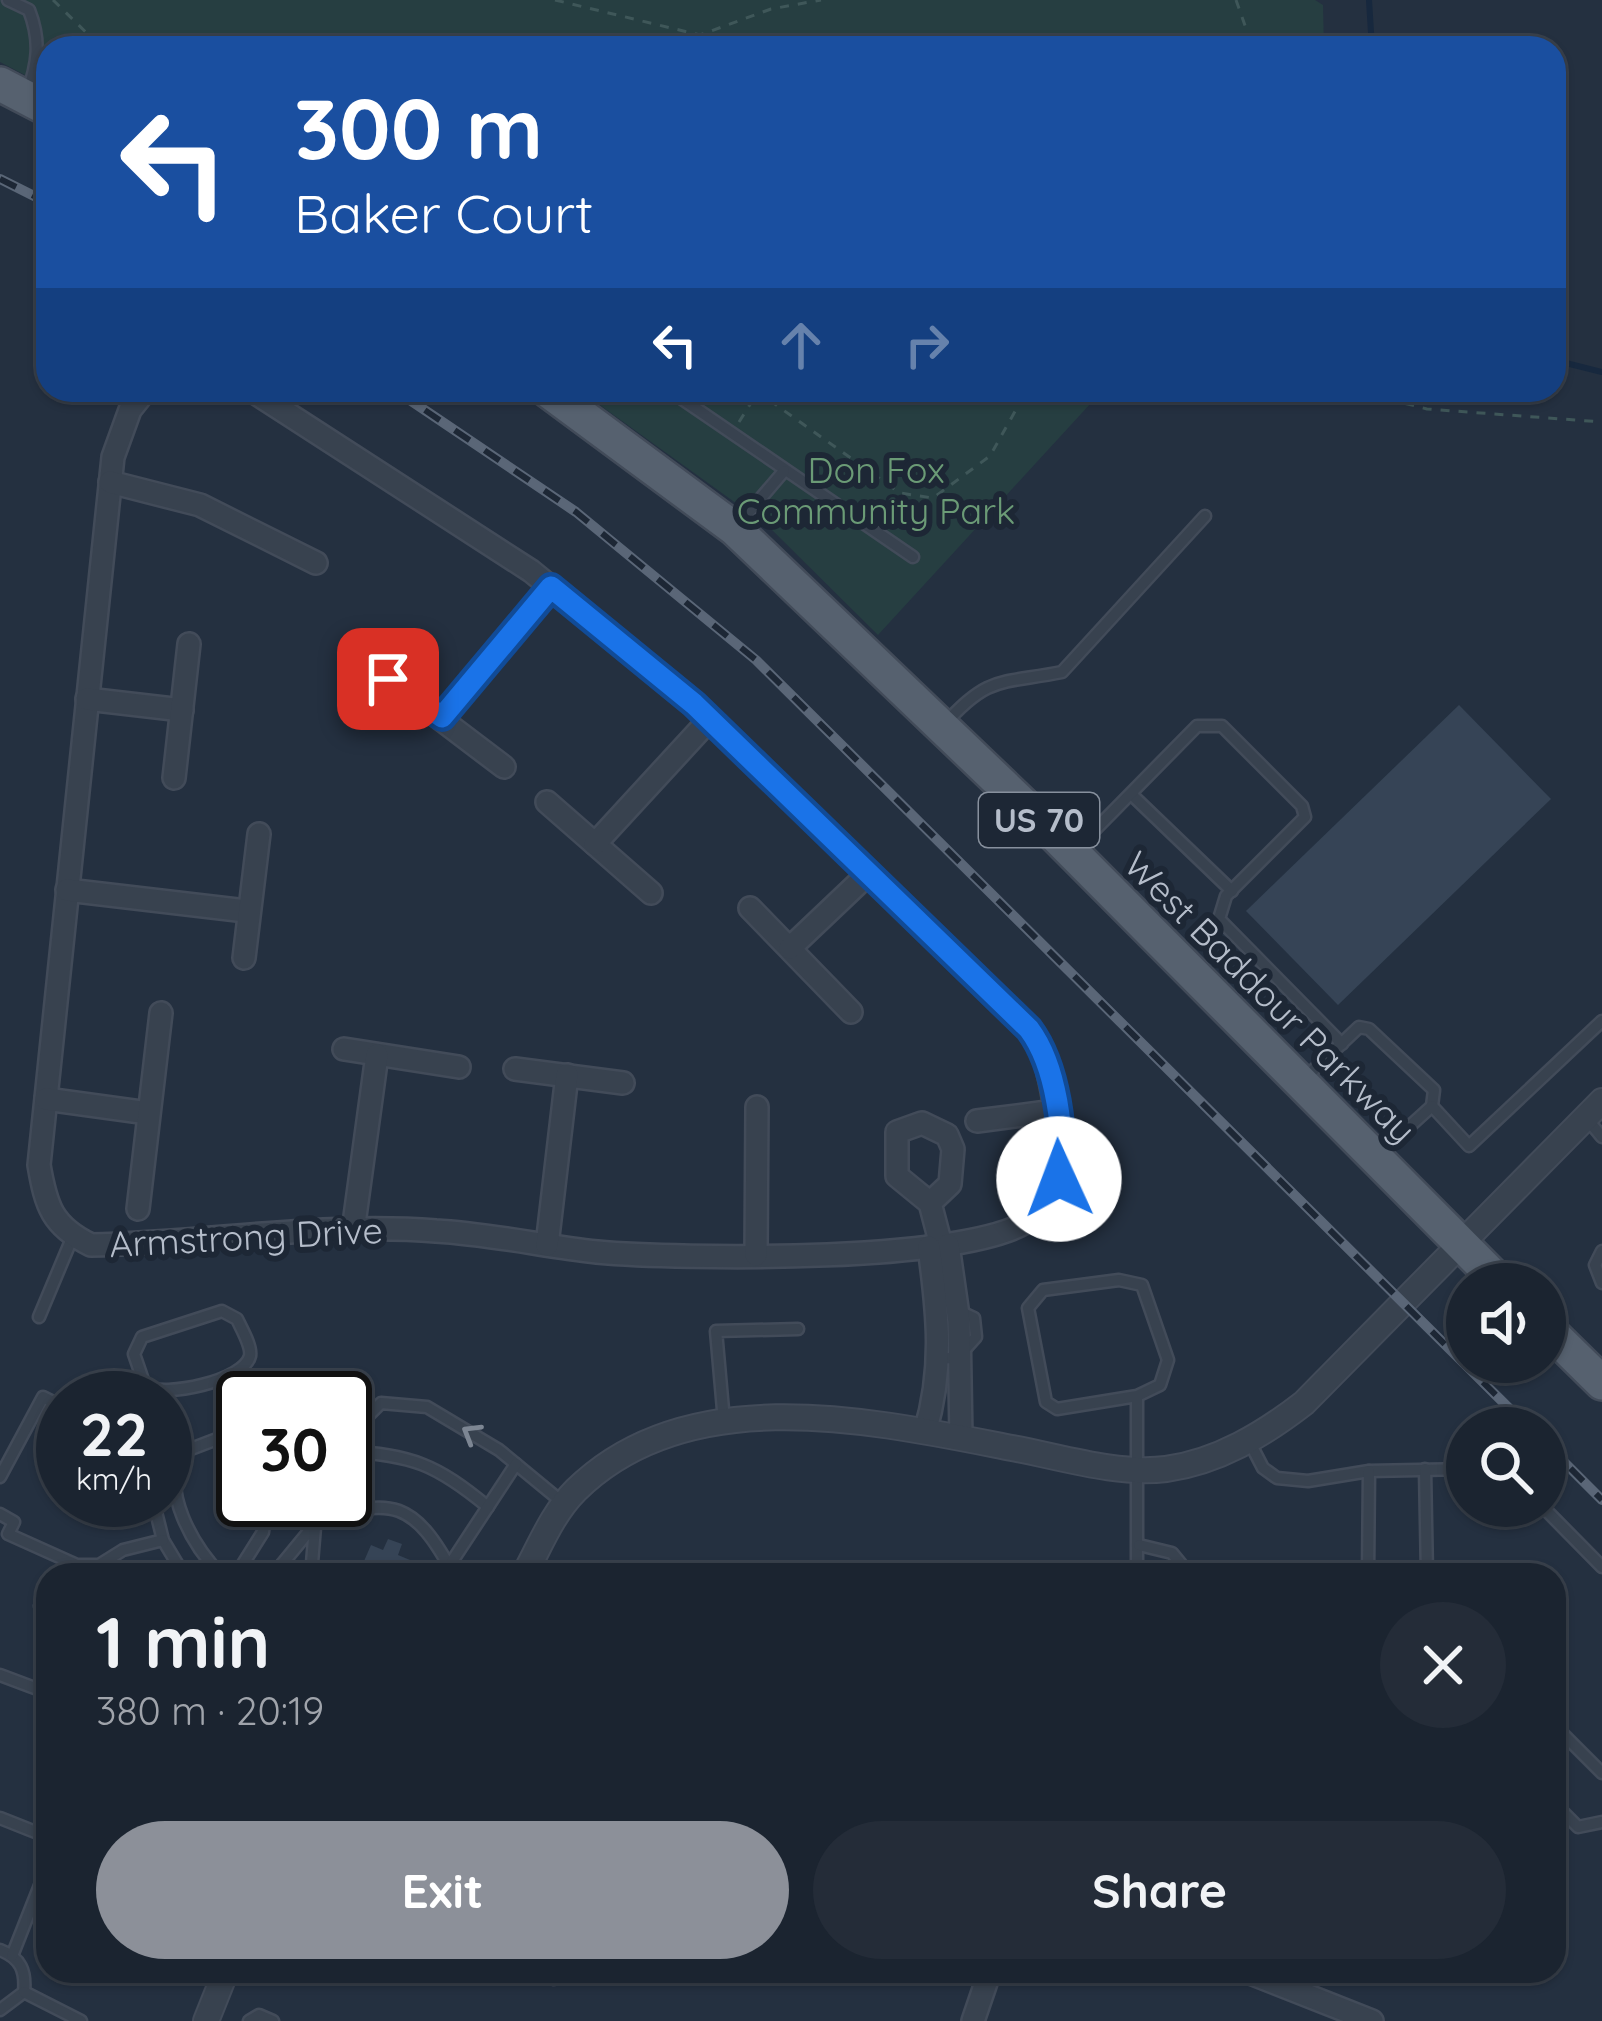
<!DOCTYPE html>
<meta charset="utf-8">
<style>
:root{--surface:#1b2430;--page:#242c38;--text:#f1f3f6;--muted:#a0a4ab;--line:#39414c;--accent:#8c9099}
body{margin:0;font-family:Quicksand,sans-serif;background:var(--page);color:var(--text);height:100vh;display:flex;flex-direction:column;font-size:45px;white-space:nowrap}
*{box-sizing:border-box;margin:0}
p{font-size:39px;color:var(--muted)}
.icon{flex:none;width:66px;height:66px;fill:none;stroke:currentColor;stroke-width:2;stroke-linecap:round;stroke-linejoin:round}
.map{position:relative;flex:1;overflow:hidden}
.panel{position:absolute;left:36px;top:1563px;width:1530px;height:420px;display:flex;flex-direction:column;background:var(--surface);border-radius:36px;box-shadow:0 3px 9px #0004,0 0 0 3px var(--line)}
.panel>*{flex:none}
.top-card{position:absolute;left:36px;top:36px;width:1530px;height:366px;border-radius:36px;box-shadow:0 3px 9px #0004,0 0 0 3px var(--line);background:#1a4fa0;color:#fff;overflow:hidden}
.tools{position:absolute;left:1446px;top:1263px;display:grid;gap:24px}
.tools a{display:grid;place-items:center;width:120px;height:120px;border-radius:50%;background:var(--surface);box-shadow:0 3px 9px #0004,0 0 0 3px var(--line);font-size:60px}
.speed{position:absolute;left:36px;top:1371px;display:flex;gap:24px;font-size:60px;font-weight:700;text-align:center}
.speed>*{display:grid;place-content:center;width:156px;height:156px;border-radius:50%;background:var(--surface);box-shadow:0 3px 9px #0004,0 0 0 3px var(--line);line-height:1}
.speed small{font-size:30px;font-weight:400}
.speed .limit{border:6px solid #111;border-radius:18px;background:#fff;color:#111}
.pin{position:absolute;display:grid;place-items:center;width:102px;height:102px;color:#fff;margin:-51px;border-radius:24px;box-shadow:0 6px 18px #0006}
.me{position:absolute;width:132px;margin:-66px;rotate:358deg;stroke-linejoin:round;filter:drop-shadow(0 0 9px #0008)}
.turn{display:flex;align-items:center;gap:42px;height:252px;padding:0 60px;font-size:54px}
.turn .icon{width:156px;height:156px;stroke-width:2.5}
.turn b{display:block;font-size:84px;line-height:102px}
.lanes{display:flex;align-items:center;height:114px;padding:0 60px;background:#0003;justify-content:center;gap:60px;direction:ltr}
.lanes .off{opacity:.35}
.round{display:grid;place-items:center;flex:none;width:126px;height:126px;border-radius:63px;background:var(--page)}
.headline{display:flex;align-items:center;justify-content:space-between;height:204px;padding:0 60px}
h1{font-size:72px;font-weight:700;line-height:90px}
.action{display:flex;gap:24px;margin-top:auto;padding:24px 60px}
.action a{flex:1;height:138px;border-radius:72px;background:var(--accent);color:#fff;font-size:48px;font-weight:700;line-height:138px;text-align:center}
.action a+a{background:var(--page);color:var(--text)}
.map>svg:first-child{display:block}
</style>
<div class="map">
<svg width="1602" height="2021" viewBox="0 0 1602 2021">
<rect width="100%" height="100%" fill="#243040"/>
<g fill="#263e41">
<path d="M 0,0 L 1315,0 L 1323,5 L 1324,48 L 48,48 L 48,87 L 0,62 Z"/>
<path d="M 579,390 L 1103,390 L 878,635 L 769,527 Z"/>
</g>
<g fill="none" stroke-linecap="round" stroke-linejoin="round">
<g stroke="#17283e" stroke-width="6">
<path d="M 1369,0 L 1372,48"/>
<path d="M 1554,360 L 1602,372"/>
</g>
</g>
<g fill="#364456">
<path d="M 1459,705 L 1551,799 L 1338,1005 L 1246,911 Z"/>
<path d="M 388,1539 L 402,1544 L 398,1555 L 410,1560 L 403,1575 L 358,1575 L 371,1545 L 383,1550 Z"/>
</g>
<g fill="none" stroke-linecap="round" stroke-linejoin="round">
<defs>
<g id="service">
<path d="M 8,0 L 29,10 C 41,41 38,63 27,94"/>
<path d="M 669,390 L 913,557"/>
<path d="M 737,526 L 784,471"/>
<path d="M 944,725 C 989,674 1003,684 1062,672 L 1205,516"/>
<path d="M 1131,794 L 1232,891"/>
<path d="M 1077,848 L 1197,726 L 1222,726 L 1302,806 L 1305,817 L 1226,896 L 1219,919 L 1342,1044"/>
<path d="M 1302,1081 L 1359,1027 L 1369,1029 L 1434,1090 L 1432,1106"/>
<path d="M 1588,1120 L 1602,1137"/>
<path d="M 1378,1155 L 1432,1106 L 1469,1146 L 1602,1021"/>
<path d="M 1602,1251 L 1595,1265 L 1602,1283"/>
<path d="M 222,1311 L 237,1319 C 241,1328 252,1346 250,1356 C 244,1381 164,1398 145,1386 L 134,1354 L 142,1337 Z"/>
<path d="M 39,1317 L 73,1236"/>
<path d="M 941,1359 L 958,1357 L 976,1337 L 974,1318 L 959,1311"/>
<path d="M 1137,1396 L 1057,1409 L 1046,1402 L 1028,1308 L 1043,1290 L 1119,1280 L 1142,1285 L 1168,1360 L 1160,1385 L 1137,1396 L 1137,1575"/>
<path d="M 724,1421 L 716,1331 L 798,1329"/>
<path d="M 345,1439 L 381,1403 L 427,1407 L 499,1450 L 562,1502"/>
<path d="M 1249,1441 L 1263,1468 L 1277,1478 L 1308,1481 L 1369,1471 L 1467,1469"/>
<path d="M 345,1451 C 412,1455 436,1464 488,1507"/>
<path d="M 1425,1469 L 1427,1575"/>
<path d="M 0,1477 L 43,1397 L 63,1407"/>
<path d="M 153,1500 L 163,1540 L 184,1575"/>
<path d="M 323,1500 L 315,1524 C 392,1494 415,1502 454,1575"/>
<path d="M 1542,1506 L 1602,1567"/>
<path d="M 0,1514 L 14,1522 L 8,1534 L 77,1565 L 99,1565 L 123,1550 L 163,1540"/>
<path d="M 1139,1545 L 1172,1553 L 1190,1575"/>
<path d="M 280,1566 L 299,1568 L 306,1575"/>
<path d="M 449,1566 L 516,1464"/>
<path d="M 221,1575 C 194,1547 159,1490 183,1452 L 243,1429 L 223,1380"/>
<path d="M 236,1575 L 263,1532 L 267,1500"/>
<path d="M 273,1575 L 315,1524"/>
<path d="M 311,1575 L 315,1527"/>
<path d="M 1368,1575 L 1369,1471"/>
<path d="M 40,1606 L 48,1611"/>
<path d="M 0,1675 L 48,1693"/>
<path d="M 1554,1725 L 1602,1773"/>
<path d="M 1554,1803 L 1578,1827 L 1602,1822"/>
<path d="M 0,1818 L 48,1837"/>
<path d="M 0,1950 C 21,1958 26,1971 24,1992 L 0,2010"/>
<path d="M 12,1956 L 48,1865"/>
<path d="M 554,1979 L 557,1971"/>
<path d="M 24,1992 L 81,2021"/>
<path d="M 249,2021 L 259,2015 L 273,2021"/>
</g>
<g id="minor">
<path d="M 146,390 L 130,410 L 113,457 L 39,1165 C 46,1206 52,1226 91,1245 C 205,1243 322,1222 436,1231 C 490,1234 543,1246 597,1252 C 672,1259 989,1265 1035,1215 C 1061,1188 1065,1158 1058,1123 C 1051,1090 1049,1056 1029,1029 L 694,704 L 531,571 L 251,390"/>
<path d="M 110,482 L 200,505 L 316,563"/>
<path d="M 388,679 L 504,767"/>
<path d="M 87,699 L 182,710"/>
<path d="M 442,717 L 551,587"/>
<path d="M 174,778 L 189,644"/>
<path d="M 547,802 L 651,893"/>
<path d="M 595,844 L 710,719"/>
<path d="M 67,890 L 246,911"/>
<path d="M 750,908 L 851,1012"/>
<path d="M 790,948 L 869,873"/>
<path d="M 244,958 L 259,834"/>
<path d="M 344,1049 L 459,1067"/>
<path d="M 515,1069 L 623,1083"/>
<path d="M 46,1099 L 148,1113"/>
<path d="M 977,1121 L 1055,1111"/>
<path d="M 930,1203 L 950,1184 L 953,1149 L 947,1135 L 922,1123 L 897,1132 L 897,1176 L 930,1203 L 941,1245"/>
<path d="M 138,1209 L 161,1013"/>
<path d="M 353,1231 L 377,1055"/>
<path d="M 547,1245 L 567,1075"/>
<path d="M 948,1245 L 959,1322 L 961,1438"/>
<path d="M 756,1255 L 757,1107"/>
<path d="M 925,1432 C 944,1368 938,1313 929,1247"/>
<path d="M 1245,1971 L 1372,2021"/>
<path d="M 973,2021 L 990,1971"/>
</g>
<g id="tertiary">
<path d="M 524,1575 C 540,1546 552,1514 576,1490 C 689,1379 874,1421 1012,1448 C 1061,1457 1116,1475 1166,1469 C 1218,1462 1264,1434 1304,1403 L 1602,1101"/>
<path d="M 206,2021 L 226,1971"/>
</g>
<g id="primary">
<path d="M 0,84 L 48,109"/>
<path d="M 547,390 L 735,529 L 1055,835 L 1501,1284"/>
<path d="M 1545,1327 L 1602,1383"/>
</g>
</defs>
<use href="#service" stroke="#424b59" stroke-width="15"/>
<use href="#minor" stroke="#424b59" stroke-width="26"/>
<use href="#tertiary" stroke="#424b59" stroke-width="28"/>
<use href="#primary" stroke="#424b59" stroke-width="38"/>
<g stroke="#3f5759" stroke-width="3" stroke-dasharray="9 9" stroke-linecap="butt">
<path d="M 53,0 L 102,48"/>
<path d="M 555,0 L 700,35 L 771,9 L 821,0"/>
<path d="M 1236,0 L 1253,48"/>
<path d="M 755,390 L 900,493 L 933,498 L 990,456 L 1027,390"/>
<path d="M 1353,390 L 1427,409 L 1602,422"/>
<path d="M 739,422 L 756,395"/>
</g>
<use href="#service" stroke="#38424f" stroke-width="10"/>
<use href="#minor" stroke="#38424f" stroke-width="21"/>
<use href="#tertiary" stroke="#38424f" stroke-width="24"/>
<use href="#primary" stroke="#56616f" stroke-width="33"/>
<defs>
<g id="rail">
<path d="M 0,179 L 48,203"/>
<path d="M 395,390 L 576,512 L 756,660 L 1529,1428"/>
<path d="M 1545,1443 L 1602,1500"/>
</g>
</defs>
<use href="#rail" stroke="#5a6677" stroke-width="10"/>
<use href="#rail" stroke="#1d2735" stroke-width="6" stroke-dasharray="18" stroke-linecap="butt"/>
</g>
<defs><path id="oneway-chevron" d="M-2-3.5L2.5 0L-2 3.5" fill="none" stroke-width="1.6" stroke-linecap="round" stroke-linejoin="round" transform="scale(3)"/></defs>
<use stroke="#7d8693" href="#oneway-chevron" transform="translate(471 1433) rotate(-149)"/>
<g fill="none" stroke-linecap="round" stroke-linejoin="round">
<defs>
<path id="route" d="M 388,679 L 442,717 L 551,587 L 694,704 L 1029,1029 C 1056,1065 1066,1135 1059,1179"/>
</defs>
<use href="#route" stroke="#114b97" stroke-width="30"/>
<use href="#route" stroke="#1a73e8" stroke-width="21"/>
</g>
<g text-anchor="middle" stroke-width="12" stroke-linejoin="round" paint-order="stroke">
<rect fill="#1d2735" stroke="#87909d" stroke-width="3" x="979" y="793" width="120" height="54" rx="9"/>
<g font-size="33" font-weight="bold" fill="#b5bdca">
<text x="1039" y="832">US 70</text>
</g>
<g font-size="36" fill="#6b9b76" stroke="#1d2735">
<text x="876" y="483">Don Fox<tspan x="876" dy="41">Community Park</tspan></text>
</g>
<g font-size="36" fill="#b5bdca" stroke="#1d2735">
<text transform="translate(1270 997) rotate(45)" y="13">West Baddour Parkway</text>
<text transform="translate(246 1237) rotate(-3)" y="13">Armstrong Drive</text>
</g>
</g>
</svg>
<div class="tools">
<a><svg class="icon" aria-label="sound" viewBox="0 0 24 24"><path d="M4 9h4l5-4v14l-5-4H4zM17 9q2 3 0 6"/></svg></a>
<a><svg class="icon" aria-label="search" viewBox="0 0 24 24"><circle cx="10" cy="10" r="6"/><path d="M15 15l6 6"/></svg></a>
</div>
<div class="speed"><div>22<small>km/h</small></div><div class="limit">30</div></div>
<div class="pin" style="left:388px;top:679px;background:#d93025"><svg class="icon" aria-label="arrive" viewBox="0 0 24 24"><path d="M6 21V4h12l-3 4 3 4H6"/></svg></div>
<svg class="me" style="left:1059px;top:1179px" viewBox="-20 -20 40 40"><circle r="19" fill="#fff"/><path d="M0-13L10 11 0 6-10 11z" fill="#1a73e8"/></svg>
<div class="top-card">
<div class="turn"><svg class="icon" aria-label="left" viewBox="0 0 24 24"><path d="M17 20v-9H6M10 6l-5 5 5 5"/></svg><div><b>300 m</b>Baker Court</div></div>
<div class="lanes"><svg class="icon" aria-label="left" viewBox="0 0 24 24"><path d="M17 20v-9H6M10 6l-5 5 5 5"/></svg><svg class="icon off" aria-label="ahead" viewBox="0 0 24 24"><path d="M12 20V5M6 11l6-6 6 6"/></svg><svg class="icon off" aria-label="right" viewBox="0 0 24 24"><path d="M7 20v-9h11M14 6l5 5-5 5"/></svg></div>
</div>
<section class="panel">
<div class="headline"><div><h1>1 min</h1><p>380 m · 20:19</p></div><a class="round"><svg class="icon" aria-label="close" viewBox="0 0 24 24"><path d="M6 6l12 12M18 6L6 18"/></svg></a></div>
<div class="action"><a>Exit</a><a>Share</a></div>
</section>
</div>
